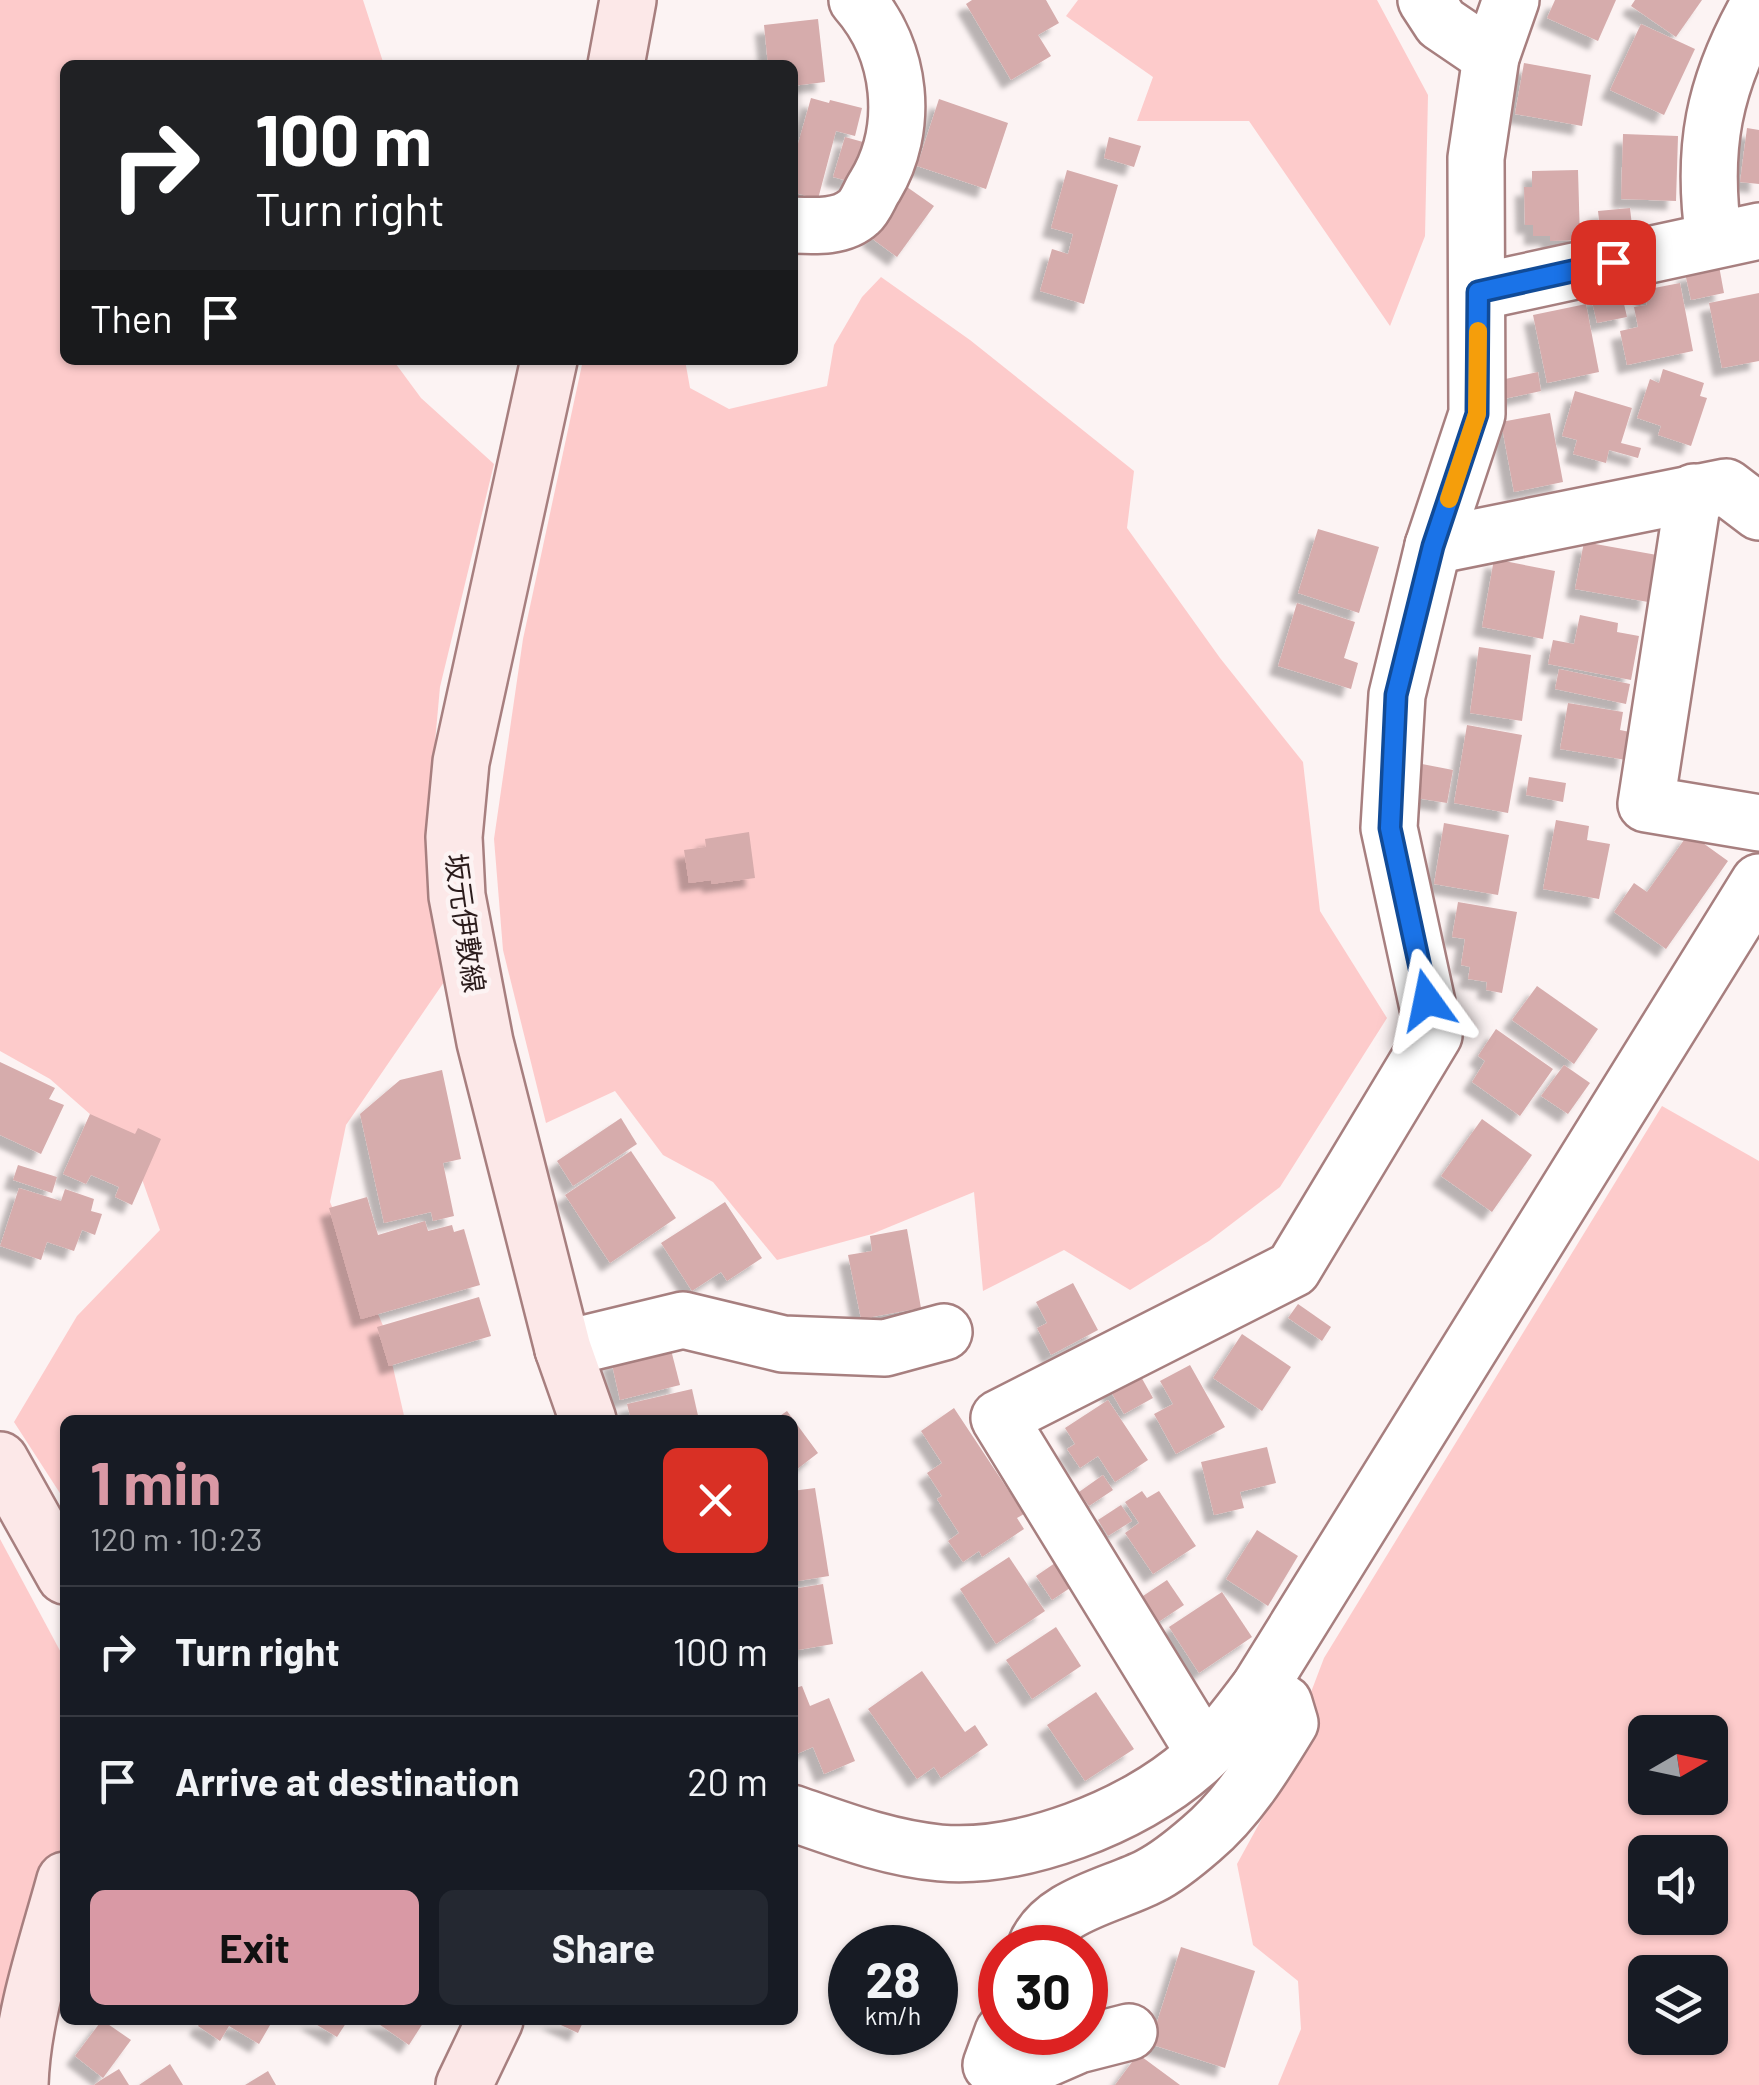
<!DOCTYPE html>
<meta charset="utf-8">
<style>
:root{--surface:#171b24;--page:#242831;--text:#f1f3f6;--muted:#9ea1a6;--line:#363941;--accent:#d999a5}
body{margin:0;font-family:Barlow,"Noto Sans JP",sans-serif;background:var(--page);color:var(--text);height:100vh;display:flex;flex-direction:column;font-size:38px;white-space:nowrap}
*{box-sizing:border-box;margin:0}
p{font-size:32px;color:var(--muted)}
.icon{flex:none;width:55px;height:55px;fill:none;stroke:currentColor;stroke-width:2;stroke-linecap:round;stroke-linejoin:round}
.map{position:relative;flex:1;overflow:hidden}
.side{position:absolute;left:60px;top:1415px;width:738px;height:610px;display:flex;flex-direction:column;background:var(--surface);border-radius:15px;box-shadow:0 2px 8px #0004}
.side>*{flex:none}
.hud{position:absolute;left:60px;top:60px;width:738px;height:305px;border-radius:15px;box-shadow:0 2px 8px #0004;background:#202124;color:#fff;overflow:hidden}
.needle{width:65px;rotate:81deg}
.fabs{position:absolute;left:1628px;top:1715px;display:grid;gap:20px}
.fabs a{display:grid;place-items:center;width:100px;height:100px;border-radius:15px;background:var(--surface);box-shadow:0 2px 8px #0004;font-size:50px}
.speed{position:absolute;left:828px;top:1925px;display:flex;gap:20px;font-size:50px;font-weight:700;text-align:center}
.speed>*{display:grid;place-content:center;width:130px;height:130px;border-radius:50%;background:var(--surface);box-shadow:0 2px 8px #0004;line-height:1}
.speed small{font-size:25px;font-weight:400}
.speed .limit{border:15px solid #d22;background:#fff;color:#111}
.pin{position:absolute;display:grid;place-items:center;width:85px;height:85px;color:#fff;margin:-42px;border-radius:20px;box-shadow:0 5px 15px #0006}
.me{position:absolute;width:110px;margin:-55px;rotate:348deg;stroke-linejoin:round;filter:drop-shadow(0 0 8px #0008)}
.turn{display:flex;align-items:center;gap:35px;height:210px;padding:0 30px;font-size:45px}
.turn .icon{width:130px;height:130px;stroke-width:2.5}
.turn b{display:block;font-size:70px;line-height:85px}
.then{display:flex;align-items:center;height:95px;padding:0 30px;background:#0003;gap:20px;font-size:38px}
.round{display:grid;place-items:center;flex:none;width:105px;height:105px;border-radius:15px;background:var(--page)}
.headline{display:flex;align-items:center;justify-content:space-between;height:170px;padding:0 30px}
h1{font-size:60px;font-weight:700;line-height:75px;color:var(--accent)}
.primary-button{display:flex;gap:20px;margin-top:auto;padding:20px 30px}
.primary-button a{flex:1;height:115px;border-radius:15px;background:var(--accent);color:#111;font-size:40px;font-weight:700;line-height:115px;text-align:center}
.primary-button a+a{background:var(--page);color:var(--text)}
ul{padding:0;list-style:none}
li{display:flex;align-items:center;gap:30px;height:130px;padding:0 30px;border-top:2px solid var(--line)}
li div{flex:1}
li b{display:block;font-size:38px}
li em{font-style:normal}
.map>svg:first-child{display:block}
</style>
<div class="map">
<svg width="1759" height="2085" viewBox="0 0 1759 2085">
<defs>
<filter id="shadow"><feDropShadow dx="-9" dy="9" stdDeviation="2.5" flood-color="#0004"/></filter>
</defs>
<rect width="100%" height="100%" fill="#fcf3f3"/>
<g fill="#fdcbcb" fill-rule="evenodd">
<path d="M 0,0 L 363,0 L 384,65 L 65,65 L 65,360 L 393,360 L 421,398 L 494,464 L 440,687 L 426,841 L 444,982 L 346,1125 L 330,1202 L 384,1328 L 405,1420 L 65,1420 L 65,1501 L 14,1422 L 77,1316 L 160,1230 L 132,1151 L 50,1079 L 0,1051 Z"/>
<path d="M 1078,0 L 1377,0 L 1428,95 L 1425,236 L 1390,326 L 1249,121 L 1137,121 L 1153,77 L 1066,16 Z"/>
<path d="M 881,277 L 970,340 L 1134,471 L 1127,528 L 1220,658 L 1303,762 L 1320,911 L 1387,1018 L 1280,1187 L 1209,1241 L 1130,1290 L 1064,1250 L 983,1291 L 974,1192 L 872,1234 L 777,1260 L 713,1182 L 663,1155 L 615,1091 L 546,1123 L 503,950 L 494,839 L 523,639 L 583,360 L 685,360 L 690,388 L 729,409 L 827,386 L 834,345 L 862,297 Z"/>
<path d="M 1662,1106 L 1759,1161 L 1759,2085 L 1278,2085 L 1301,2029 L 1298,1981 L 1253,1945 L 1237,1864 L 1265,1813 L 1324,1658 ZM 1645,1732 L 1710,1732 L 1710,1798 L 1645,1798 ZM 1645,1852 L 1710,1852 L 1710,1918 L 1645,1918 ZM 1645,1972 L 1710,1972 L 1710,2038 L 1645,2038 Z"/>
<path d="M 0,1539 L 65,1660 L 65,1860 L 0,2014 Z"/>
</g>
<g fill="#d6acac" filter="url(#shadow)">
<path d="M 972,0 L 1046,0 L 1059,23 L 1038,35 L 1051,56 L 1011,80 L 966,4 Z"/>
<path d="M 1555,0 L 1616,0 L 1598,41 L 1547,18 Z"/>
<path d="M 1635,0 L 1702,0 L 1676,37 L 1631,6 Z"/>
<path d="M 818,19 L 825,82 L 792,86 L 792,65 L 768,65 L 764,25 Z"/>
<path d="M 1641,24 L 1695,49 L 1664,115 L 1610,90 Z"/>
<path d="M 1524,63 L 1591,75 L 1582,126 L 1515,114 Z"/>
<path d="M 811,98 L 829,103 L 830,100 L 862,108 L 855,136 L 836,131 L 818,199 L 792,192 L 792,165 Z"/>
<path d="M 939,99 L 1008,123 L 986,189 L 917,166 Z"/>
<path d="M 1747,128 L 1759,130 L 1759,184 L 1740,182 Z"/>
<path d="M 1623,134 L 1678,136 L 1676,201 L 1621,199 Z"/>
<path d="M 845,137 L 863,142 L 852,182 L 833,177 Z"/>
<path d="M 1109,137 L 1141,146 L 1134,167 L 1104,158 Z"/>
<path d="M 1067,170 L 1118,185 L 1084,304 L 1040,291 L 1052,249 L 1068,254 L 1073,234 L 1051,228 Z"/>
<path d="M 1578,170 L 1580,240 L 1550,241 L 1550,236 L 1533,236 L 1533,225 L 1525,225 L 1524,187 L 1532,187 L 1532,171 Z"/>
<path d="M 907,187 L 934,206 L 897,257 L 870,237 Z"/>
<path d="M 1630,208 L 1633,235 L 1601,238 L 1598,211 Z"/>
<path d="M 1719,266 L 1724,293 L 1691,300 L 1685,273 Z"/>
<path d="M 1680,283 L 1693,351 L 1627,365 L 1620,331 L 1638,327 L 1634,307 L 1647,305 L 1644,290 Z"/>
<path d="M 1621,291 L 1627,317 L 1597,323 L 1591,297 Z"/>
<path d="M 1759,293 L 1759,361 L 1722,368 L 1709,303 Z"/>
<path d="M 1586,304 L 1599,372 L 1547,383 L 1533,315 Z"/>
<path d="M 1663,369 L 1704,383 L 1700,396 L 1707,398 L 1691,446 L 1658,435 L 1661,426 L 1637,418 L 1650,379 L 1659,383 Z"/>
<path d="M 1538,372 L 1541,391 L 1499,400 L 1496,381 Z"/>
<path d="M 1575,391 L 1632,408 L 1621,443 L 1641,448 L 1638,458 L 1609,450 L 1606,463 L 1573,454 L 1577,440 L 1562,436 Z"/>
<path d="M 1550,413 L 1563,482 L 1514,492 L 1501,422 Z"/>
<path d="M 1318,529 L 1379,547 L 1359,613 L 1298,593 Z"/>
<path d="M 1584,542 L 1657,555 L 1648,602 L 1575,589 Z"/>
<path d="M 1494,559 L 1555,571 L 1543,639 L 1482,627 Z"/>
<path d="M 1297,603 L 1355,622 L 1344,658 L 1358,663 L 1351,689 L 1278,666 Z"/>
<path d="M 1580,615 L 1618,623 L 1617,632 L 1639,636 L 1631,680 L 1548,664 L 1553,640 L 1574,644 Z"/>
<path d="M 1479,647 L 1531,655 L 1522,721 L 1470,713 Z"/>
<path d="M 1559,669 L 1630,684 L 1626,704 L 1555,689 Z"/>
<path d="M 1568,703 L 1623,712 L 1620,730 L 1630,732 L 1626,760 L 1560,749 Z"/>
<path d="M 1467,725 L 1522,735 L 1508,813 L 1454,803 Z"/>
<path d="M 1422,764 L 1453,770 L 1447,803 L 1416,798 Z"/>
<path d="M 1529,777 L 1566,783 L 1563,802 L 1526,795 Z"/>
<path d="M 1556,820 L 1589,826 L 1587,840 L 1610,844 L 1599,899 L 1543,889 Z"/>
<path d="M 1444,823 L 1509,835 L 1498,895 L 1434,884 Z"/>
<path d="M 749,832 L 755,878 L 711,884 L 711,880 L 689,883 L 684,850 L 706,847 L 705,839 Z"/>
<path d="M 1689,833 L 1728,861 L 1666,949 L 1614,912 L 1634,883 L 1647,892 Z"/>
<path d="M 1458,902 L 1517,912 L 1502,993 L 1486,990 L 1487,982 L 1468,979 L 1470,967 L 1461,965 L 1465,939 L 1452,937 Z"/>
<path d="M 1537,986 L 1598,1029 L 1574,1064 L 1512,1020 Z"/>
<path d="M 1496,1029 L 1553,1069 L 1520,1116 L 1472,1082 L 1485,1061 L 1478,1056 Z"/>
<path d="M 0,1062 L 55,1088 L 49,1099 L 64,1105 L 41,1154 L 0,1135 Z"/>
<path d="M 1564,1065 L 1590,1083 L 1568,1114 L 1541,1096 Z"/>
<path d="M 442,1070 L 461,1159 L 443,1163 L 454,1216 L 433,1221 L 431,1212 L 384,1223 L 360,1114 L 400,1080 Z"/>
<path d="M 90,1114 L 135,1134 L 138,1128 L 161,1139 L 132,1205 L 115,1197 L 119,1187 L 91,1175 L 86,1184 L 63,1174 Z"/>
<path d="M 621,1118 L 637,1144 L 573,1186 L 557,1161 Z"/>
<path d="M 1482,1119 L 1532,1155 L 1492,1212 L 1441,1176 Z"/>
<path d="M 631,1151 L 676,1218 L 610,1263 L 565,1195 Z"/>
<path d="M 18,1165 L 57,1177 L 52,1193 L 13,1180 Z"/>
<path d="M 19,1188 L 61,1201 L 65,1189 L 94,1199 L 91,1211 L 102,1214 L 95,1235 L 82,1230 L 74,1251 L 47,1242 L 41,1260 L 0,1246 Z"/>
<path d="M 367,1197 L 378,1235 L 425,1221 L 428,1231 L 452,1225 L 454,1232 L 464,1229 L 480,1285 L 361,1319 L 329,1208 Z"/>
<path d="M 725,1202 L 762,1258 L 727,1281 L 721,1272 L 692,1291 L 661,1243 Z"/>
<path d="M 907,1229 L 921,1308 L 861,1319 L 848,1255 L 872,1251 L 870,1236 Z"/>
<path d="M 1073,1283 L 1098,1330 L 1051,1355 L 1037,1328 L 1047,1323 L 1036,1302 Z"/>
<path d="M 479,1297 L 491,1336 L 389,1366 L 377,1327 Z"/>
<path d="M 1298,1304 L 1331,1327 L 1322,1341 L 1288,1318 Z"/>
<path d="M 1242,1334 L 1291,1367 L 1262,1411 L 1213,1378 Z"/>
<path d="M 670,1346 L 680,1385 L 620,1400 L 611,1360 Z"/>
<path d="M 1190,1365 L 1225,1427 L 1176,1454 L 1154,1414 L 1173,1404 L 1160,1381 Z"/>
<path d="M 1136,1368 L 1153,1398 L 1124,1414 L 1107,1385 Z"/>
<path d="M 692,1389 L 699,1420 L 631,1420 L 627,1404 Z"/>
<path d="M 1108,1400 L 1148,1460 L 1115,1482 L 1098,1456 L 1080,1468 L 1067,1449 L 1075,1444 L 1065,1428 Z"/>
<path d="M 954,1408 L 1024,1514 L 1017,1518 L 1024,1529 L 982,1557 L 979,1551 L 963,1562 L 948,1541 L 959,1533 L 937,1499 L 942,1496 L 927,1473 L 942,1463 L 921,1431 Z"/>
<path d="M 787,1411 L 818,1453 L 792,1473 L 792,1420 L 774,1420 Z"/>
<path d="M 1267,1447 L 1276,1483 L 1240,1492 L 1244,1508 L 1214,1515 L 1201,1462 Z"/>
<path d="M 1103,1475 L 1113,1490 L 1089,1506 L 1079,1492 Z"/>
<path d="M 815,1488 L 829,1576 L 792,1582 L 792,1491 Z"/>
<path d="M 1142,1491 L 1147,1498 L 1159,1491 L 1196,1546 L 1153,1574 L 1125,1533 L 1139,1523 L 1125,1502 Z"/>
<path d="M 1121,1505 L 1132,1521 L 1108,1536 L 1098,1520 Z"/>
<path d="M 1257,1530 L 1298,1556 L 1268,1606 L 1226,1579 Z"/>
<path d="M 1009,1557 L 1045,1611 L 996,1644 L 960,1589 Z"/>
<path d="M 1058,1561 L 1073,1586 L 1052,1600 L 1036,1576 Z"/>
<path d="M 1167,1580 L 1184,1605 L 1157,1623 L 1140,1598 Z"/>
<path d="M 823,1584 L 833,1644 L 792,1651 L 792,1589 Z"/>
<path d="M 1222,1592 L 1252,1637 L 1199,1673 L 1169,1627 Z"/>
<path d="M 1056,1627 L 1081,1666 L 1032,1699 L 1006,1660 Z"/>
<path d="M 922,1671 L 965,1732 L 975,1725 L 988,1745 L 941,1778 L 934,1767 L 917,1779 L 868,1709 Z"/>
<path d="M 802,1686 L 810,1706 L 829,1698 L 855,1761 L 824,1774 L 813,1747 L 792,1756 L 792,1689 Z"/>
<path d="M 1096,1692 L 1134,1749 L 1085,1781 L 1047,1725 Z"/>
<path d="M 1181,1947 L 1255,1971 L 1225,2068 L 1150,2044 Z"/>
<path d="M 102,2020 L 131,2040 L 103,2078 L 75,2056 Z"/>
<path d="M 202,2020 L 273,2020 L 259,2044 L 229,2026 L 220,2041 L 198,2026 Z"/>
<path d="M 309,2020 L 348,2020 L 337,2037 Z"/>
<path d="M 373,2020 L 425,2020 L 409,2045 Z"/>
<path d="M 550,2020 L 584,2020 L 578,2033 Z"/>
<path d="M 1138,2054 L 1180,2085 L 1115,2085 Z"/>
<path d="M 170,2064 L 183,2085 L 139,2085 Z"/>
<path d="M 119,2069 L 129,2085 L 94,2085 L 101,2080 Z"/>
<path d="M 268,2071 L 276,2085 L 245,2085 Z"/>
</g>
<g fill="none" stroke-linecap="round" stroke-linejoin="round">
<defs>
<g id="minor">
<path d="M 1426,0 L 1441,23 L 1491,57"/>
<path d="M 792,225 C 814,226 842,228 859,212 C 866,206 870,193 875,186 C 910,128 902,51 857,0"/>
<path d="M 1714,240 C 1701,149 1713,85 1759,4"/>
<path d="M 1478,292 L 1759,231"/>
<path d="M 1694,492 L 1646,804 L 1759,823"/>
<path d="M 1433,546 L 1726,487 L 1759,512"/>
<path d="M 563,1349 L 683,1320 L 783,1344 L 885,1348 L 944,1332"/>
<path d="M 1204,1752 L 999,1418 L 1293,1269 L 1434,1035 L 1389,828 L 1397,695 L 1433,546 L 1477,414 L 1476,158 L 1491,57 L 1511,0"/>
<path d="M 1035,1948 C 1051,1905 1114,1895 1150,1876 C 1168,1867 1186,1852 1201,1839 C 1238,1808 1265,1764 1290,1723 L 1284,1703 L 1259,1688"/>
<path d="M 1003,2032 L 991,2065 L 1030,2066 L 1078,2045 L 1129,2032"/>
</g>
<path id="tertiary" d="M 792,1813 C 841,1830 888,1848 940,1853 C 1021,1860 1133,1817 1194,1763 C 1219,1742 1239,1714 1259,1688 L 1759,882"/>
<g id="secondary">
<path d="M 616,65 L 628,0"/>
<path d="M 549,360 L 461,762 L 454,837 L 457,896 L 485,1042 L 563,1349 L 588,1420"/>
<path d="M 0,1460 L 65,1576"/>
<path d="M 20,2085 C 22,2016 47,1946 65,1880"/>
<path d="M 464,2085 L 495,2020"/>
</g>
</defs>
<use href="#minor" stroke="#a77f7f" stroke-width="60"/>
<use href="#tertiary" stroke="#a77f7f" stroke-width="60"/>
<use href="#secondary" stroke="#a77f7f" stroke-width="60"/>
<use href="#minor" stroke="#fff" stroke-width="55"/>
<use href="#tertiary" stroke="#fff" stroke-width="55"/>
<use href="#secondary" stroke="#fce8e8" stroke-width="55"/>
</g>
<g fill="none" stroke-linecap="round" stroke-linejoin="round">
<defs>
<path id="route" d="M 1427,1000 L 1390,828 L 1396,695 L 1433,546 L 1477,414 L 1478,292 L 1613,262"/>
</defs>
<use href="#route" stroke="#114b97" stroke-width="25"/>
<use href="#route" stroke="#1a73e8" stroke-width="18"/>
<path stroke="#f59e0b" stroke-width="18" d="M 1449,499 L 1477,414 L 1478,331"/>
</g>
<g text-anchor="middle" stroke-width="9" stroke-linejoin="round" paint-order="stroke">
<g font-size="28" fill="#2b1c1c" stroke="#fcf3f3">
<text transform="translate(465 923) rotate(82)" y="10">坂元伊敷線</text>
</g>
</g>
</svg>
<div class="fabs">
<a><svg class="needle" viewBox="-14 -14 28 28"><path d="M0-13l5 13h-10z" fill="#e53935"/><path d="M0 13l5-13h-10z" fill="#9ea1a6"/></svg></a>
<a><svg class="icon" aria-label="sound" viewBox="0 0 24 24"><path d="M4 9h4l5-4v14l-5-4H4zM17 9q2 3 0 6"/></svg></a>
<a><svg class="icon" aria-label="layers" viewBox="0 0 24 24"><path d="M12 4l9 5-9 5-9-5zM3 14l9 5 9-5"/></svg></a>
</div>
<div class="speed"><div>28<small>km/h</small></div><div class="limit">30</div></div>
<div class="pin" style="left:1613px;top:262px;background:#d93025"><svg class="icon" aria-label="arrive" viewBox="0 0 24 24"><path d="M6 21V4h12l-3 4 3 4H6"/></svg></div>
<svg class="me" style="left:1427px;top:1000px" viewBox="-20 -20 40 40"><path d="M0-17L14 15 0 8-14 15z" fill="#1a73e8" stroke="#fff" stroke-width="4"/></svg>
<div class="hud">
<div class="turn"><svg class="icon" aria-label="right" viewBox="0 0 24 24"><path d="M7 20v-9h11M14 6l5 5-5 5"/></svg><div><b>100 m</b>Turn right</div></div>
<div class="then">Then<svg class="icon" aria-label="arrive" viewBox="0 0 24 24"><path d="M6 21V4h12l-3 4 3 4H6"/></svg></div>
</div>
<section class="side">
<div class="headline"><div><h1>1 min</h1><p>120 m · 10:23</p></div><a class="round" style="background:#d93025;color:#fff"><svg class="icon" aria-label="close" viewBox="0 0 24 24"><path d="M6 6l12 12M18 6L6 18"/></svg></a></div>
<ul>
<li><svg class="icon" aria-label="right" viewBox="0 0 24 24"><path d="M7 20v-9h11M14 6l5 5-5 5"/></svg><div><b>Turn right</b></div><em>100 m</em></li>
<li><svg class="icon" aria-label="arrive" viewBox="0 0 24 24"><path d="M6 21V4h12l-3 4 3 4H6"/></svg><div><b>Arrive at destination</b></div><em>20 m</em></li>
</ul>
<div class="primary-button"><a>Exit</a><a>Share</a></div>
</section>
</div>
